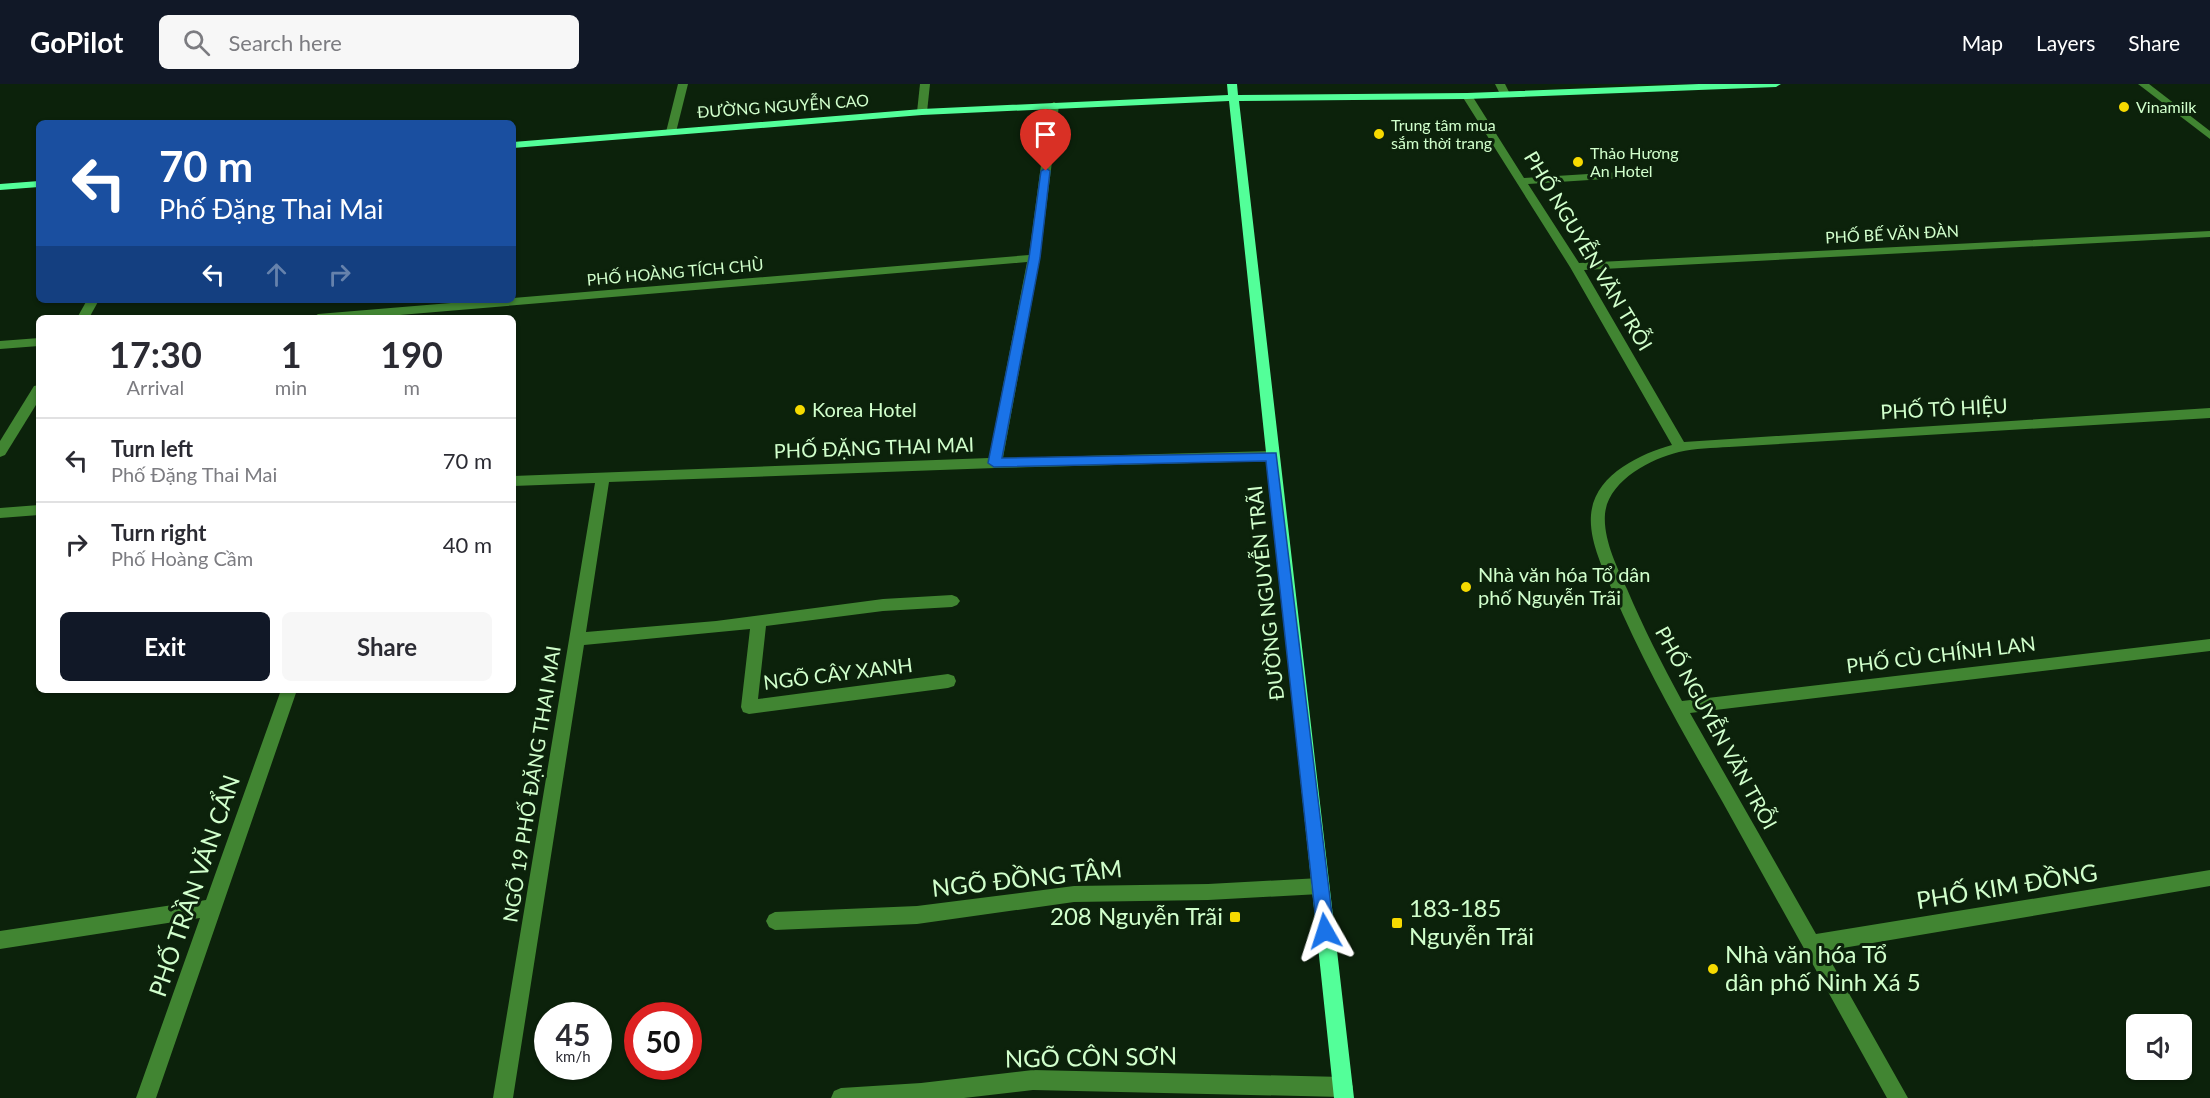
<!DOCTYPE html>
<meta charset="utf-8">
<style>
:root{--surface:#fff;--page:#f7f7f7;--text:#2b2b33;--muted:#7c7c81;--line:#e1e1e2;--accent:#111827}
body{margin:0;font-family:Lato,sans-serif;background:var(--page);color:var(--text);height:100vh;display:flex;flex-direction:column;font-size:22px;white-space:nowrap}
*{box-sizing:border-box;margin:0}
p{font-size:20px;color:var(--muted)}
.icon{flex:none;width:33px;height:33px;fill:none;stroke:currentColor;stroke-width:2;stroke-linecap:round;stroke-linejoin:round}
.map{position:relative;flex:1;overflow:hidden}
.side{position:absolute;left:36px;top:231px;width:480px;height:378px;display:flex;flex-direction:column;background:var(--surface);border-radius:9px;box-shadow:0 2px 4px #0004}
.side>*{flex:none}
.hud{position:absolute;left:36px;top:36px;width:480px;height:183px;border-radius:9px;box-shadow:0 2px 4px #0004;background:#1a4fa0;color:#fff;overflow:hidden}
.buttons{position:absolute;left:2126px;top:930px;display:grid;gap:12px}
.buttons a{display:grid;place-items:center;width:66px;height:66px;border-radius:9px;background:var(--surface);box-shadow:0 2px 4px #0004;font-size:30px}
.speed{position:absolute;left:534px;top:918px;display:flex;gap:12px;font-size:30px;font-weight:700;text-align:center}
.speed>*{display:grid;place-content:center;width:78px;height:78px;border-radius:50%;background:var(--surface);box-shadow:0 2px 4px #0004;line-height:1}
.speed small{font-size:15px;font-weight:400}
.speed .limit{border:9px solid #d22;background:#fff;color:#111}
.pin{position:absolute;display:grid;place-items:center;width:51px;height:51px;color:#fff;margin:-62px -26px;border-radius:50% 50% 50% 0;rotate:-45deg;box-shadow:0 0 6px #0007}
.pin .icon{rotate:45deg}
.me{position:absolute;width:66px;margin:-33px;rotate:354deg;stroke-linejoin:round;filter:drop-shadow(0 0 4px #0008)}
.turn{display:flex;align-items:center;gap:21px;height:126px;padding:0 24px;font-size:27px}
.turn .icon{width:78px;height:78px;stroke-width:2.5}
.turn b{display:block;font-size:42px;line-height:51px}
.lanes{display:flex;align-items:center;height:57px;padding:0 24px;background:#0003;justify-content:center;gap:30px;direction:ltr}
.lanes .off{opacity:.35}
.eta{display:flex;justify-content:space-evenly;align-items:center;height:102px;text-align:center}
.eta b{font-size:36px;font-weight:700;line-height:42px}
.cta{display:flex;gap:12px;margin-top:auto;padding:12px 24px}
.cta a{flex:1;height:69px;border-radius:9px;background:var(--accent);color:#fff;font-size:24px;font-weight:700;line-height:69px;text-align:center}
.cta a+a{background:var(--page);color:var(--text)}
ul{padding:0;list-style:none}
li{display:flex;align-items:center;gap:18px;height:84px;padding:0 24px;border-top:2px solid var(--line)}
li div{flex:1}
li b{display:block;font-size:22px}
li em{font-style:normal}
header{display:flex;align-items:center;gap:36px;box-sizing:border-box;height:84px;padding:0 30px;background:var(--accent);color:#fff}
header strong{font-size:28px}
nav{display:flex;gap:33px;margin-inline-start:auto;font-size:21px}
.search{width:420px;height:54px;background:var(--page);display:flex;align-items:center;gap:15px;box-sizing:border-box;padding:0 21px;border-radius:9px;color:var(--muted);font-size:22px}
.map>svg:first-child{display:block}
</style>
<header>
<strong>GoPilot</strong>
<div class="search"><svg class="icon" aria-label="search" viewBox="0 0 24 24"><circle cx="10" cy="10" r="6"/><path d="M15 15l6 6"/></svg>Search here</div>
<nav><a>Map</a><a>Layers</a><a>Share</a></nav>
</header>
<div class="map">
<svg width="2210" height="1014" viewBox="0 0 2210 1014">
<rect width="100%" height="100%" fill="#0c220b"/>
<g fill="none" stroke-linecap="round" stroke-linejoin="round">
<g fill="#418532" fill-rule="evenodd">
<path d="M 678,0 L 688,0 L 676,48 L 671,51 L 666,48 Z"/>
<path d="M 920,0 L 930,0 L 927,28 L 922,31 L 917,28 Z"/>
<path d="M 1495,0 L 1505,0 L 1510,10 L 1509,12 L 1501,12 Z"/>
<path d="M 2138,0 L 2149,0 L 2210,47 L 2210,55 Z"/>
<path d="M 1463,10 L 1471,10 L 1524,94 L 1620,88 L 1625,91 L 1620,94 L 1528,100 L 1579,179 L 2210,147 L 2210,153 L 1584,186 L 1684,358 L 2210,324 L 2210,334 L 1729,363 C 1713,364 1695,364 1679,368 C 1650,375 1608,397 1605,430 C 1603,455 1617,483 1627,505 C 1643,543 1662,580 1682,617 L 2210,555 L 2210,567 L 1690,629 L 1816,850 L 2210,786 L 2210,802 L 1825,867 L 1908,1014 L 1887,1014 C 1832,915 1777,816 1722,717 C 1683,649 1644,581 1613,508 C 1603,485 1589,457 1591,431 C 1594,391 1640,370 1672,361 L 1570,183 L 1462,12 Z"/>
<path d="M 1054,18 L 1059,21 L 1040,174 L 1003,374 L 1272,367 L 1279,372 L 1272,377 L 995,384 L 609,398 L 586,548 L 716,537 L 883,515 L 952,511 L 957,513 L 960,517 L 957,521 L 952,523 L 883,527 L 766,542 L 758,615 L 948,590 L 954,592 L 956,597 L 954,602 L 948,604 L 749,630 L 743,628 L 741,623 L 750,545 L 584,561 L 513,1014 L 493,1014 L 595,399 L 513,402 L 513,392 L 989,374 L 1027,178 L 364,234 L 312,234 L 318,230 L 487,216 L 513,216 L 513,214 L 1029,171 L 1049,21 Z"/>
<path d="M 87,216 L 99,216 L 89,234 L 77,234 Z"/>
<path d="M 39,254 L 39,262 L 0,265 L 0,257 Z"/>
<path d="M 39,301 L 39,316 L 5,371 L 0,373 L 0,357 L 34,302 Z"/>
<path d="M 39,421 L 39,431 L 0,434 L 0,424 Z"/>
<path d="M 281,606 L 297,606 L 156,1014 L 136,1014 L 200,834 L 0,865 L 0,847 L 206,816 Z"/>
<path d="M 1320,794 L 1326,796 L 1329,802 L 1326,808 L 1320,810 L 1208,816 L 1074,818 L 917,840 L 775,846 L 769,843 L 766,837 L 769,831 L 775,828 L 917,822 L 1074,802 L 1208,800 Z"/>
<path d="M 1033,986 L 1343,993 L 1350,996 L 1353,1003 L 1350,1010 L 1343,1013 L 1033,1006 L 964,1014 L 831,1014 L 834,1007 L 841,1004 L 921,999 Z"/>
</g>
<g fill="#53ff99" fill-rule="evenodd">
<path d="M 1227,0 L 1237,0 L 1238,11 L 1467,9 L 1699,0 L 1781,0 L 1776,3 L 1467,15 L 1239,17 L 1354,1014 L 1334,1014 L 1229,17 L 922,31 L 513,64 L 513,58 L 922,25 L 1228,11 Z"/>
<path d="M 39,97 L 39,103 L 0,106 L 0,100 Z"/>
</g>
</g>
<path fill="#1a73e8" stroke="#114b97" stroke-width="1.5" d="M 1046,84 L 1050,87 L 1040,174 L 1002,374 L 1276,369 L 1334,847 L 1331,852 L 1325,855 L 1319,852 L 1317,847 L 1266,377 L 994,383 L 988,379 L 1029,174 L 1041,87 Z"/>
<g fill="#f7da00" stroke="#0c220b" stroke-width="2">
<circle cx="2124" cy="23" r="6"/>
<circle cx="1379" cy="50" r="6"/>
<circle cx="1578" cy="78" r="6"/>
<circle cx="800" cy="326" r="6"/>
<circle cx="1466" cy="503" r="6"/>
<rect x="1229" y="827" width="12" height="12" rx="3"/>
<rect x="1391" y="833" width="12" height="12" rx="3"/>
<circle cx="1713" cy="885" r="6"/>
</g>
<g text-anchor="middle" stroke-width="6" stroke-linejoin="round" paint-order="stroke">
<g font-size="16" fill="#d1ffcc" stroke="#0c220b">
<text transform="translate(783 22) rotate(-4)" y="6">ĐƯỜNG NGUYỄN CAO</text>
<text transform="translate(1892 150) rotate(-3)" y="6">PHỐ BẾ VĂN ĐÀN</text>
<text transform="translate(675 188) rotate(-5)" y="6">PHỐ HOÀNG TÍCH CHÙ</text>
</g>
<g font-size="16" fill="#d1ffcc" stroke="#0c220b" text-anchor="start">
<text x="2136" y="29">Vinamilk</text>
<text x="1391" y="47">Trung tâm mua<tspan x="1391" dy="18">sắm thời trang</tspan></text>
<text x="1590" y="75">Thảo Hương<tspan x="1590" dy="18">An Hotel</tspan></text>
</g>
<g font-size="20" fill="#d1ffcc" stroke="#0c220b">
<text transform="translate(1588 167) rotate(59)" y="7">PHỐ NGUYỄN VĂN TRỖI</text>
<text transform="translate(1944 325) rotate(-3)" y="7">PHỐ TÔ HIỆU</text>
<text transform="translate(874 364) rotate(-2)" y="7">PHỐ ĐẶNG THAI MAI</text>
<text transform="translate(1266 509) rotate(-96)" y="7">ĐƯỜNG NGUYỄN TRÃI</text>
<text transform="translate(1941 571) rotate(-7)" y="7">PHỐ CÙ CHÍNH LAN</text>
<text transform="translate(838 590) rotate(-7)" y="7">NGÕ CÂY XANH</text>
<text transform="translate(1716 644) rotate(61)" y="7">PHỐ NGUYỄN VĂN TRỖI</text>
<text transform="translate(532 700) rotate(-81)" y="7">NGÕ 19 PHỐ ĐẶNG THAI MAI</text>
</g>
<g font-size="20" fill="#d1ffcc" stroke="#0c220b" text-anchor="start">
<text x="812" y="333">Korea Hotel</text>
<text x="1478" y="498">Nhà văn hóa Tổ dân<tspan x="1478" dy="23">phố Nguyễn Trãi</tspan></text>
</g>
<g font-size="24" fill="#d1ffcc" stroke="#0c220b">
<text transform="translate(1027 795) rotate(-6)" y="8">NGÕ ĐỒNG TÂM</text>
<text transform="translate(195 802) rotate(-71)" y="8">PHỐ TRẦN VĂN CẨN</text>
<text transform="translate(2007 803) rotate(-9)" y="8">PHỐ KIM ĐỒNG</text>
<text transform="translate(1091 974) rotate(-1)" y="8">NGÕ CÔN SƠN</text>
</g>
<g font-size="24" fill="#d1ffcc" stroke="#0c220b" text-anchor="start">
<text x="1409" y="833">183-185<tspan x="1409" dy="28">Nguyễn Trãi</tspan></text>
<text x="1223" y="841" text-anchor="end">208 Nguyễn Trãi</text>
<text x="1725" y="879">Nhà văn hóa Tổ<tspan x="1725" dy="28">dân phố Ninh Xá 5</tspan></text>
</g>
</g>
</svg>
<div class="buttons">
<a><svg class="icon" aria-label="sound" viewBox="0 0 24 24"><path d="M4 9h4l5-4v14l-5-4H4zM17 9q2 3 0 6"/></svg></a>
</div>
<div class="speed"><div>45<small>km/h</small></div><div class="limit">50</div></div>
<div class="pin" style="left:1046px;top:87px;background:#d93025"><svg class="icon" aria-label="arrive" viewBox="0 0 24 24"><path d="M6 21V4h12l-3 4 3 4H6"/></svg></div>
<svg class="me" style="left:1325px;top:847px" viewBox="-20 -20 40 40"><path d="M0-17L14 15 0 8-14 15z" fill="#1a73e8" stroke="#fff" stroke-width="4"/></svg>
<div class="hud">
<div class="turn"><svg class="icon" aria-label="left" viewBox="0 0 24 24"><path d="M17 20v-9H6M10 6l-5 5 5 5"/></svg><div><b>70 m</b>Phố Đặng Thai Mai</div></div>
<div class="lanes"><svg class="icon" aria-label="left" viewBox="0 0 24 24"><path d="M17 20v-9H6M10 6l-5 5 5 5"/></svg><svg class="icon off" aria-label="ahead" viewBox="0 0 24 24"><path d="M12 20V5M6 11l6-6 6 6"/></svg><svg class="icon off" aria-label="right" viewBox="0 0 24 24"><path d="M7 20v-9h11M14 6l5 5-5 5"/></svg></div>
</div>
<section class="side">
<div class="eta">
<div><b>17:30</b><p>Arrival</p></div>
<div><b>1</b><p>min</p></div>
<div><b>190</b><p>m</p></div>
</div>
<ul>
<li><svg class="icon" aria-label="left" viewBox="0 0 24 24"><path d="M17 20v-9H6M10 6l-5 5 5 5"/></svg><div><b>Turn left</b><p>Phố Đặng Thai Mai</p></div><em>70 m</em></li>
<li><svg class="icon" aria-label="right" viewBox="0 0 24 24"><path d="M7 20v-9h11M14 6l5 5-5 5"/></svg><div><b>Turn right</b><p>Phố Hoàng Cầm</p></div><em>40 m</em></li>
</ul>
<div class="cta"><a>Exit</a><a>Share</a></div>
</section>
</div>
